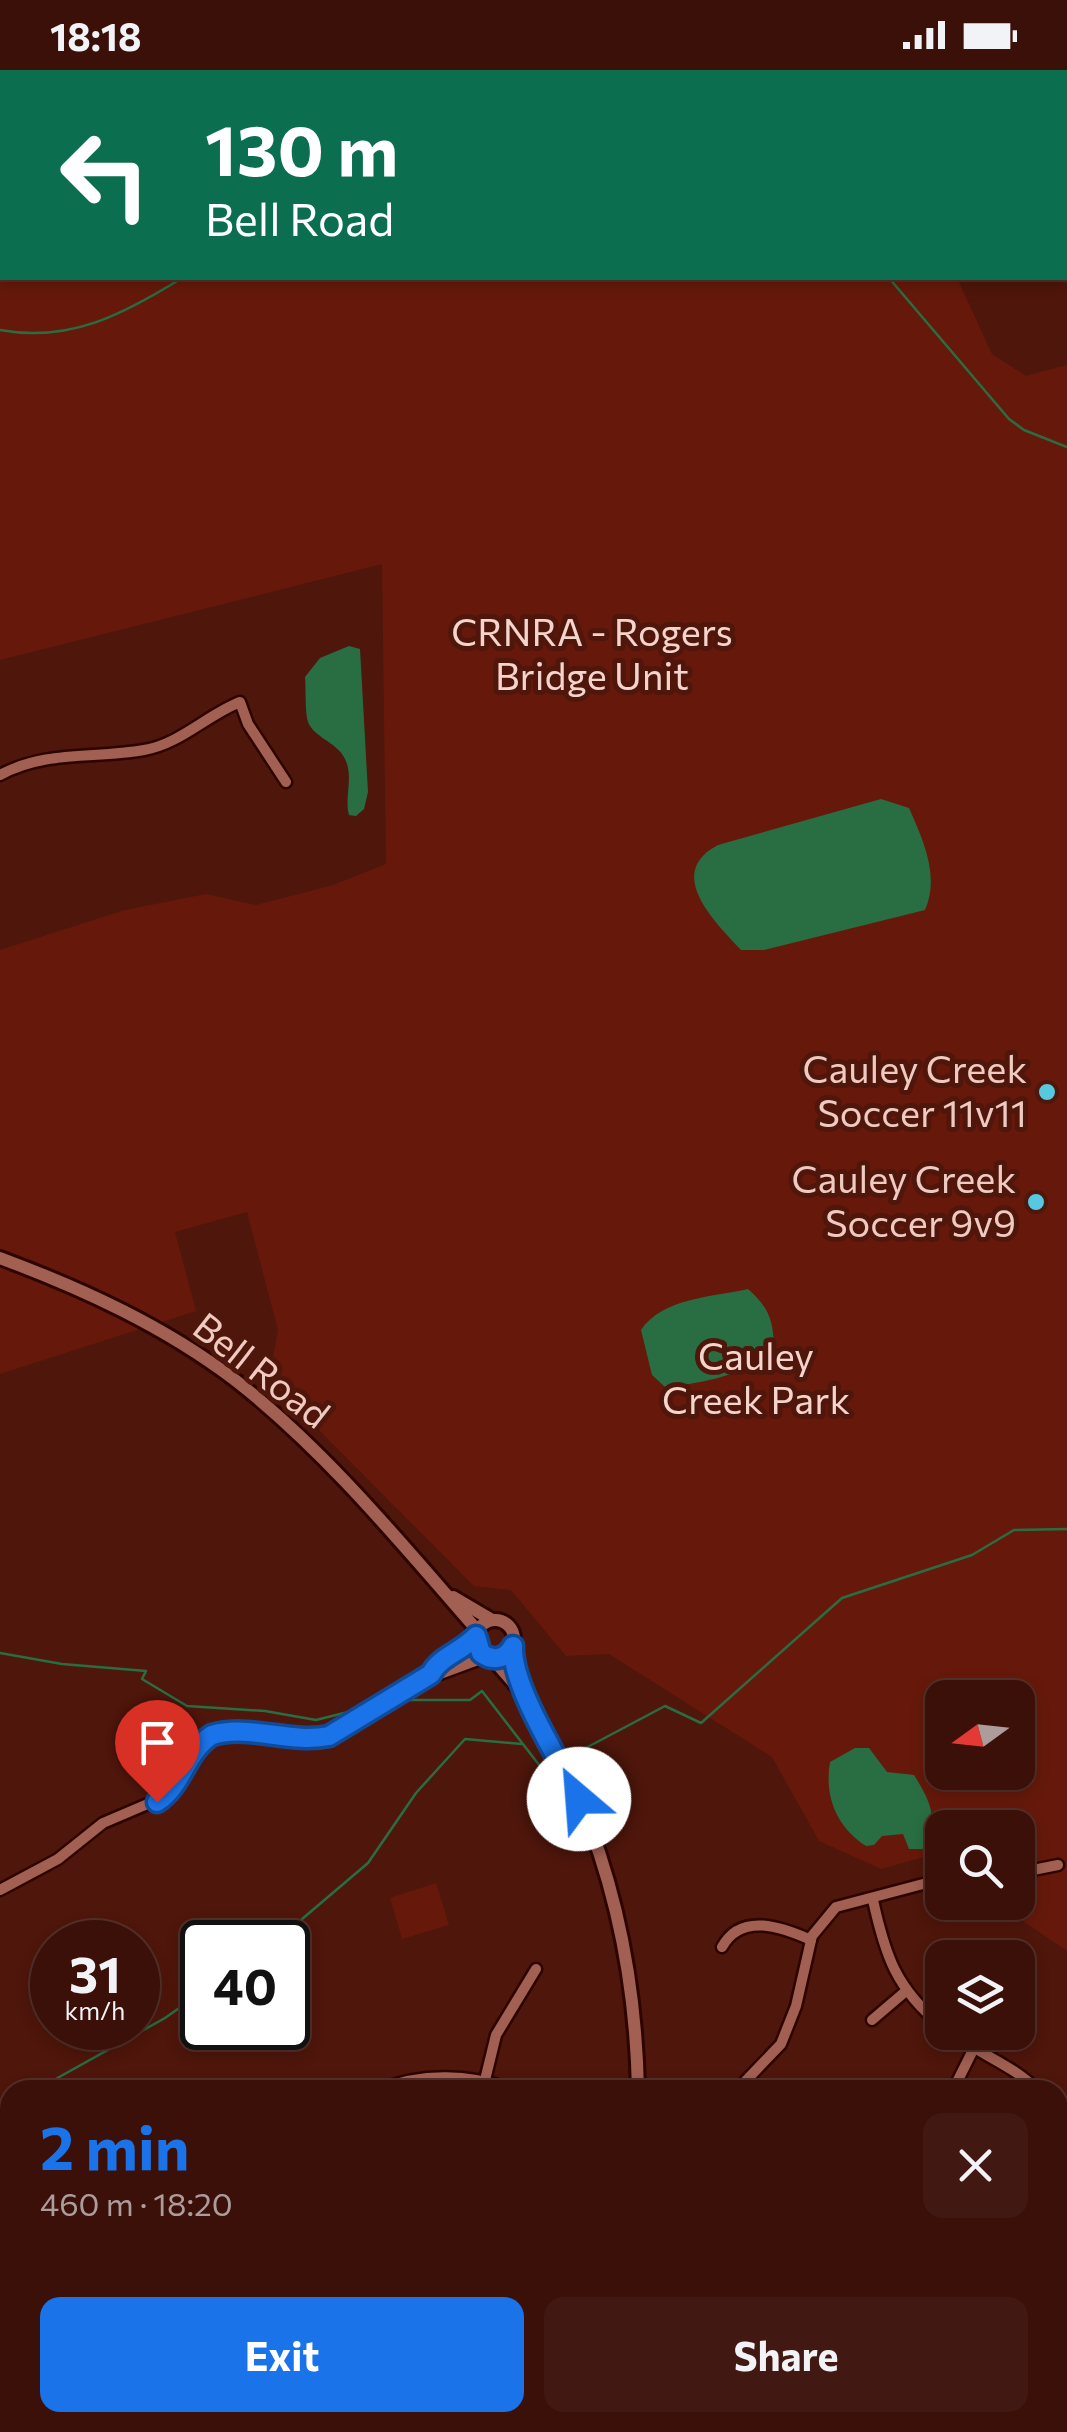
<!DOCTYPE html>
<meta charset="utf-8">
<style>
:root{--surface:#3b1008;--page:#421912;--text:#f1f3f6;--muted:#ac9d9c;--line:#543029;--accent:#1a73e8}
body{margin:0;font-family:Commissioner,sans-serif;background:var(--page);color:var(--text);height:100vh;display:flex;flex-direction:column;font-size:38px;white-space:nowrap}
*{box-sizing:border-box;margin:0}
p{font-size:32px;color:var(--muted)}
.icon{flex:none;width:55px;height:55px;fill:none;stroke:currentColor;stroke-width:2;stroke-linecap:round;stroke-linejoin:round}
.map{position:relative;flex:1;overflow:hidden}
.panel{position:absolute;left:0px;top:2010px;width:1068px;height:352px;display:flex;flex-direction:column;background:var(--surface);border-radius:30px 30px 0 0;box-shadow:0 5px 15px #0003,0 0 0 2px var(--line)}
.panel>*{flex:none}
.top-card{position:absolute;left:0px;top:0px;width:1068px;height:210px;box-shadow:0 5px 15px #0003,0 0 0 2px var(--line);background:#0b6e4f;color:#fff;overflow:hidden}
.needle{width:65px;rotate:255deg}
.tools{position:absolute;left:925px;top:1610px;display:grid;gap:20px}
.tools a{display:grid;place-items:center;width:110px;height:110px;border-radius:20px;background:var(--surface);box-shadow:0 5px 15px #0003,0 0 0 2px var(--line);font-size:50px}
.speed{position:absolute;left:30px;top:1850px;display:flex;gap:20px;font-size:50px;font-weight:700;text-align:center}
.speed>*{display:grid;place-content:center;width:130px;height:130px;border-radius:50%;background:var(--surface);box-shadow:0 5px 15px #0003,0 0 0 2px var(--line);line-height:1}
.speed small{font-size:25px;font-weight:400}
.speed .limit{border:5px solid #111;border-radius:15px;background:#fff;color:#111}
.pin{position:absolute;display:grid;place-items:center;width:85px;height:85px;color:#fff;margin:-102px -42px;border-radius:50% 50% 50% 0;rotate:-45deg;box-shadow:0 0 10px #0007}
.pin .icon{rotate:45deg}
.me{position:absolute;width:110px;margin:-55px;rotate:333deg;stroke-linejoin:round;filter:drop-shadow(0 0 8px #0008)}
.turn{display:flex;align-items:center;gap:35px;height:210px;padding:0 40px;font-size:45px}
.turn .icon{width:130px;height:130px;stroke-width:2.5}
.turn b{display:block;font-size:70px;line-height:85px}
.round{display:grid;place-items:center;flex:none;width:105px;height:105px;border-radius:20px;background:var(--page)}
.head{display:flex;align-items:center;justify-content:space-between;height:170px;padding:0 40px}
h1{font-size:60px;font-weight:700;line-height:75px;color:var(--accent)}
.action{display:flex;gap:20px;margin-top:auto;padding:20px 40px}
.action a{flex:1;height:115px;border-radius:20px;background:var(--accent);color:#fff;font-size:40px;font-weight:700;line-height:115px;text-align:center}
.action a+a{background:var(--page);color:var(--text)}
.status{display:flex;justify-content:space-between;align-items:center;height:70px;padding:0 50px;background:var(--surface);direction:ltr}
.status svg{height:28px;fill:currentColor}
.map>svg:first-child{display:block}
</style>
<div class="status"><b>18:18</b><svg viewBox="0 0 49 12"><path d="M0 12V9h3v3zM5 12V6h3v6zM10 12V3h3v9zM15 12V0h3v12zM26 1h20v11H26zM47 4h2v5h-2z"/></svg></div>
<div class="map">
<svg width="1067" height="2362" viewBox="0 0 1067 2362">
<rect width="100%" height="100%" fill="#4f160b"/>
<g fill="#66190a" fill-rule="evenodd">
<path d="M 253,0 L 907,0 L 908,2 L 232,2 Z"/>
<path d="M 0,149 L 2,208 L 957,208 L 992,284 L 1026,306 L 1067,295 L 1067,1881 L 1002,1837 L 1001,1833 L 1018,1832 L 1018,1758 L 942,1758 L 942,1782 L 881,1799 L 819,1771 L 772,1687 L 609,1584 L 566,1586 L 511,1520 L 474,1516 L 269,1310 L 278,1260 L 247,1142 L 175,1162 L 196,1241 L 0,1304 L 0,880 L 125,840 L 206,824 L 256,835 L 333,815 L 386,794 L 382,494 L 0,590 ZM 942,1628 L 1018,1628 L 1018,1702 L 942,1702 Z"/>
<path d="M 436,1813 L 449,1855 L 402,1869 L 390,1828 Z"/>
</g>
<g fill="#296e43">
<path d="M 349,576 L 360,579 L 368,722 L 364,739 L 356,746 L 349,745 C 344,727 354,707 345,689 C 337,671 310,667 307,648 C 305,635 306,620 305,607 L 320,588 Z"/>
<path d="M 881,729 L 909,738 C 923,770 940,806 925,840 L 764,880 L 741,880 C 715,852 664,803 718,775 Z"/>
<path d="M 748,1219 C 768,1237 773,1248 774,1276 C 750,1305 702,1313 665,1317 L 652,1305 L 641,1260 C 662,1228 713,1227 748,1219 Z"/>
<path d="M 855,1678 L 869,1678 L 887,1702 L 914,1705 C 931,1732 939,1749 924,1779 L 909,1779 L 903,1764 L 882,1766 L 874,1775 L 866,1776 C 837,1757 824,1727 830,1692 Z"/>
</g>
<g fill="none" stroke-linecap="round" stroke-linejoin="round">
<g stroke="#296e43" stroke-width="2.5">
<path d="M 736,0 L 740,2"/>
<path d="M 608,2 L 624,0"/>
<path d="M 889,208 L 1009,349 L 1024,360 L 1067,377"/>
<path d="M 0,260 C 70,273 124,244 182,208"/>
<path d="M 0,1583 L 62,1594 L 146,1601 L 142,1609 L 187,1636 L 265,1641 L 316,1650 L 368,1637"/>
<path d="M 395,1630 L 470,1630 L 482,1621 L 543,1700 L 553,1695"/>
<path d="M 565,1689 L 665,1636 L 701,1653 L 842,1528 L 972,1485 L 1014,1460 L 1067,1459"/>
<path d="M 275,1872 L 368,1793 L 416,1723 L 465,1669 L 522,1674"/>
<path d="M 36,2020 L 165,1948 L 202,1922"/>
<path d="M 0,2043 L 10,2036"/>
</g>
<defs>
<g id="minor">
<path d="M 0,705 C 46,680 94,689 144,680 C 180,674 207,645 240,632 L 248,654 L 286,712"/>
<path d="M 431,1604 L 440,1604 L 486,1587"/>
<path d="M 1018,1803 L 1058,1795"/>
<path d="M 0,1820 L 58,1789 L 103,1753 L 164,1727 L 176,1716 L 204,1669 C 239,1648 290,1674 329,1666 L 431,1604 C 440,1586 463,1581 475,1566"/>
<path d="M 873,1830 C 885,1885 896,1919 942,1956"/>
<path d="M 722,1877 C 741,1842 782,1857 811,1870"/>
<path d="M 872,1950 L 906,1921"/>
<path d="M 951,1962 C 979,1985 1012,1994 1037,2020"/>
<path d="M 485,2010 L 496,1965 L 536,1899"/>
<path d="M 379,2020 C 422,2002 470,2004 514,2020"/>
<path d="M 737,2020 L 781,1974 L 796,1936 L 812,1866 L 836,1837 L 942,1809"/>
<path d="M 953,2020 L 973,1980"/>
<path d="M 0,2246 L 10,2232"/>
<path d="M 0,2320 L 10,2339"/>
<path d="M 919,2362 L 927,2352"/>
</g>
<g id="tertiary">
<path d="M 0,1188 C 83,1219 164,1256 235,1310 C 326,1381 402,1474 477,1560"/>
<path d="M 453,1527 L 492,1550"/>
<circle cx="495" cy="1569" r="19"/>
<path d="M 513,1576 C 510,1623 560,1685 579,1729 C 618,1821 636,1921 638,2020"/>
<path d="M 492,1588 L 520,1620"/>
<path d="M 614,2362 L 615,2352"/>
</g>
</defs>
<use href="#minor" stroke="#2d0400" stroke-width="15"/>
<use href="#tertiary" stroke="#2d0400" stroke-width="18"/>
<use href="#minor" stroke="#a16052" stroke-width="10"/>
<use href="#tertiary" stroke="#a16052" stroke-width="12"/>
</g>
<g fill="none" stroke-linecap="round" stroke-linejoin="round">
<defs>
<path id="route" d="M 157,1732 C 183,1715 186,1681 212,1665 C 250,1654 290,1674 329,1666 L 431,1604 C 440,1586 463,1581 476,1566 L 481,1583 C 493,1592 506,1589 513,1576 C 511,1616 560,1691 579,1729"/>
</defs>
<use href="#route" stroke="#114b97" stroke-width="25"/>
<use href="#route" stroke="#1a73e8" stroke-width="18"/>
</g>
<g fill="#56c9e1" stroke="#4f160b" stroke-width="4">
<circle cx="1047" cy="1022" r="10"/>
<circle cx="1036" cy="1132" r="10"/>
</g>
<g text-anchor="middle" stroke-width="10" stroke-linejoin="round" paint-order="stroke">
<g font-size="38" fill="#f5d4cc" stroke="#4f160b">
<text x="592" y="576">CRNRA - Rogers<tspan x="592" dy="44">Bridge Unit</tspan></text>
<text x="756" y="1300">Cauley<tspan x="756" dy="44">Creek Park</tspan></text>
</g>
<g font-size="38" fill="#efcac1" stroke="#4f160b" text-anchor="end">
<text x="1027" y="1013">Cauley Creek<tspan x="1027" dy="44">Soccer 11v11</tspan></text>
<text x="1016" y="1123">Cauley Creek<tspan x="1016" dy="44">Soccer 9v9</tspan></text>
</g>
<g font-size="38" fill="#efcac1" stroke="#4f160b">
<text transform="translate(261 1301) rotate(38)" y="13">Bell Road</text>
</g>
</g>
</svg>
<div class="tools">
<a><svg class="needle" viewBox="-14 -14 28 28"><path d="M0-13l5 13h-10z" fill="#e53935"/><path d="M0 13l5-13h-10z" fill="#ac9d9c"/></svg></a>
<a><svg class="icon" aria-label="search" viewBox="0 0 24 24"><circle cx="10" cy="10" r="6"/><path d="M15 15l6 6"/></svg></a>
<a><svg class="icon" aria-label="layers" viewBox="0 0 24 24"><path d="M12 4l9 5-9 5-9-5zM3 14l9 5 9-5"/></svg></a>
</div>
<div class="speed"><div>31<small>km/h</small></div><div class="limit">40</div></div>
<div class="pin" style="left:157px;top:1732px;background:#d93025"><svg class="icon" aria-label="arrive" viewBox="0 0 24 24"><path d="M6 21V4h12l-3 4 3 4H6"/></svg></div>
<svg class="me" style="left:579px;top:1729px" viewBox="-20 -20 40 40"><circle r="19" fill="#fff"/><path d="M0-13L10 11 0 6-10 11z" fill="#1a73e8"/></svg>
<div class="top-card">
<div class="turn"><svg class="icon" aria-label="left" viewBox="0 0 24 24"><path d="M17 20v-9H6M10 6l-5 5 5 5"/></svg><div><b>130 m</b>Bell Road</div></div>
</div>
<section class="panel">
<div class="head"><div><h1>2 min</h1><p>460 m · 18:20</p></div><a class="round"><svg class="icon" aria-label="close" viewBox="0 0 24 24"><path d="M6 6l12 12M18 6L6 18"/></svg></a></div>
<div class="action"><a>Exit</a><a>Share</a></div>
</section>
</div>
